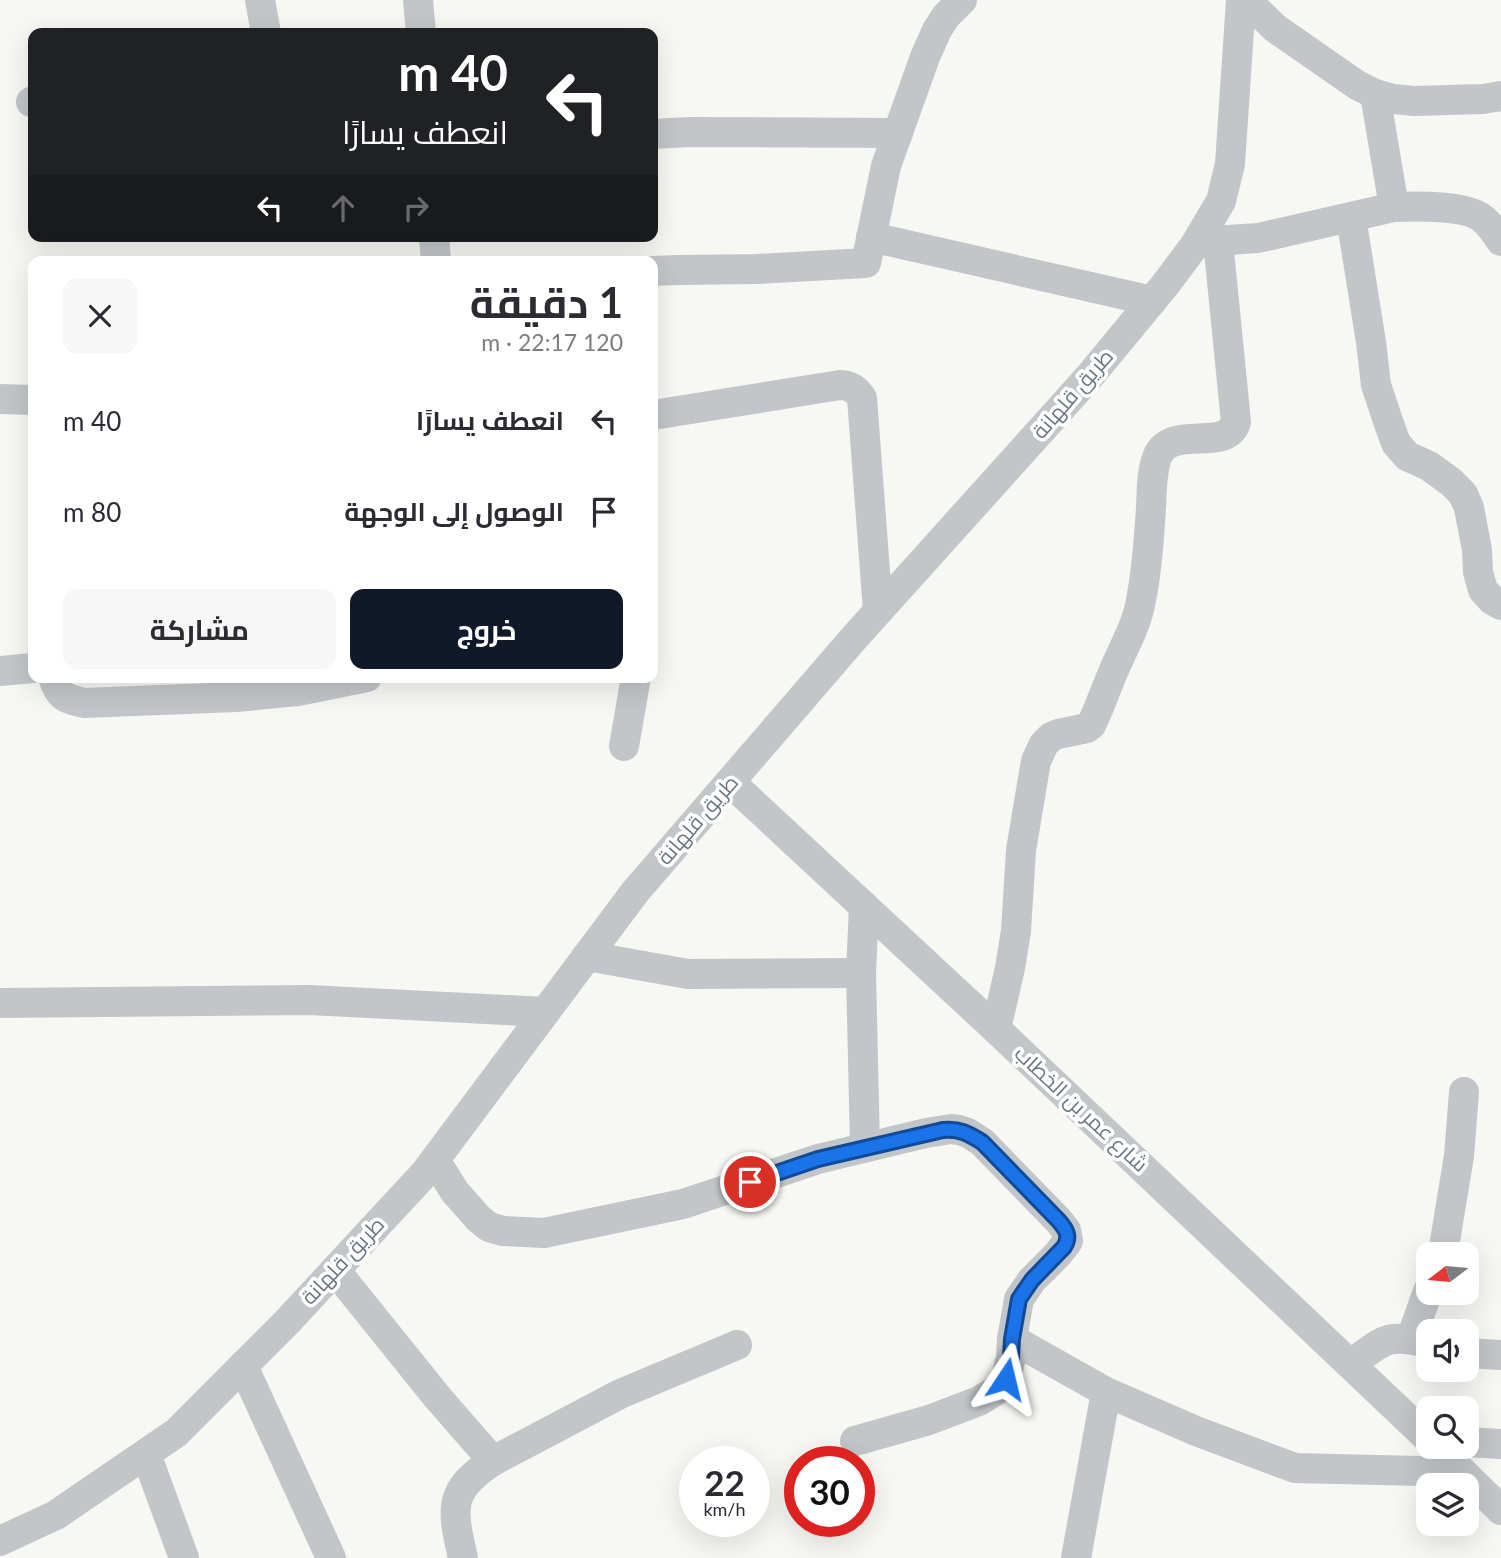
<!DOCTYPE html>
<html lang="ar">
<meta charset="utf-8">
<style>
:root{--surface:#fff;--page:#f7f7f7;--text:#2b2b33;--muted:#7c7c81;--accent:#111827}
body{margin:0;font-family:Lato,Cairo,sans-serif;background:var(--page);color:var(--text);direction:rtl;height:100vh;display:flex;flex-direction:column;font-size:26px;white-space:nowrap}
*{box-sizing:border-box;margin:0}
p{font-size:23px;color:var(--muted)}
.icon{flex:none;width:38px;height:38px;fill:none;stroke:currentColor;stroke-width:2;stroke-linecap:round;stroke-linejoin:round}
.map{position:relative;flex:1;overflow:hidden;direction:ltr}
.details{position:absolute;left:28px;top:256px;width:630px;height:427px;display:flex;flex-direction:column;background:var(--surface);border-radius:14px;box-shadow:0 7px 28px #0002;direction:rtl}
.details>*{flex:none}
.hud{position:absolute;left:28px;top:28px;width:630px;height:214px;border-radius:14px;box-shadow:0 7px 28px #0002;direction:rtl;background:#202124;color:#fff;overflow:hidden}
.needle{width:46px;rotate:254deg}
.controls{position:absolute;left:1416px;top:1242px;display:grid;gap:14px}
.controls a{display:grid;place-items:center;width:63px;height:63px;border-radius:14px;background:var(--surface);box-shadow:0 7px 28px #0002;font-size:35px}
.speed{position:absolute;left:679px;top:1446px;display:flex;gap:14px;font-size:35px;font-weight:700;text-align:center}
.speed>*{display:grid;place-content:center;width:91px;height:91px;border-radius:50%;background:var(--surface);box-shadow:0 7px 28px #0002;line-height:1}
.speed small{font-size:18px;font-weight:400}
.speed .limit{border:10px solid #d22;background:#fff;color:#111}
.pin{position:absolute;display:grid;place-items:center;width:60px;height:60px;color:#fff;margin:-30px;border:4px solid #fff;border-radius:50%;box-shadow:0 2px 7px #0007}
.me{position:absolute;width:77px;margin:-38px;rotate:10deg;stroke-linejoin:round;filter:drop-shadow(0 0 5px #0008)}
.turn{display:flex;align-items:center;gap:24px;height:147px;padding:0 35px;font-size:32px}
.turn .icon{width:91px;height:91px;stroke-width:2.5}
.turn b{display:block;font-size:49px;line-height:60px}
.lanes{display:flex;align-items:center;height:66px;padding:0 35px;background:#0003;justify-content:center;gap:35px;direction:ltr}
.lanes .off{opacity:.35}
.round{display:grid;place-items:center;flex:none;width:74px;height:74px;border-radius:14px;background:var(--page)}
.headline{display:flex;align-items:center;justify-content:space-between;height:119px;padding:0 35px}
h1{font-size:42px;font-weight:700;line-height:52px}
.action{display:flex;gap:14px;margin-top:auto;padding:14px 35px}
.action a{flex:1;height:80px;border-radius:14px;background:var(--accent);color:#fff;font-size:28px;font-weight:700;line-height:80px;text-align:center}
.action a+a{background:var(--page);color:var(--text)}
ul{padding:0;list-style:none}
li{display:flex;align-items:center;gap:21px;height:91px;padding:0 35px}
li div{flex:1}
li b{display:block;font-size:26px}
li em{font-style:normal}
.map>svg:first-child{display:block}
</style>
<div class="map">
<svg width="1501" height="1558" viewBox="0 0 1501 1558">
<rect width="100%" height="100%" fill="#f7f7f4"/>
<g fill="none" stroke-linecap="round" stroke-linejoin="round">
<g stroke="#c2c6c9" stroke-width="30">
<path d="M 260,0 L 266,33"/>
<path d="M 418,0 L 421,33"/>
<path d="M 1246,0 L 1275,28 L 1357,85 L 1375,94 L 1393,99 L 1414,101 L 1483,99 L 1501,96"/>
<path d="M 1375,94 L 1394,207"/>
<path d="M 31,102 L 33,101"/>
<path d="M 653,134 L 690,132 L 898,133"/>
<path d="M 1351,217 L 1371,342 L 1376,385 L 1389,424 L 1396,443 L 1407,456 L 1429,466 L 1451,482 L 1463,494 L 1469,508 L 1477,550 L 1478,572 L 1483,590 L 1492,600 L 1501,605"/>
<path d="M 434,236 L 436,261"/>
<path d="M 871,237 L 1152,301"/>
<path d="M 1198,242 L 1258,238 L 1394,207 C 1415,206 1467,205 1483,219 C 1490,224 1496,234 1501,241"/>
<path d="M 653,271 L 678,270 L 757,269 L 866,263 L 886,166 L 925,57 L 937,30 L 946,16 L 962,0"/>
<path d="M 0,399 L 33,400"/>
<path d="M 653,415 L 840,385 C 850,385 856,389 862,398 L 878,611"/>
<path d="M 0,671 L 33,668"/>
<path d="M 53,677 C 59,697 64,698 84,703 L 236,697 L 298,691 L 367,677"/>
<path d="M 624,746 L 636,677"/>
<path d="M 730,782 L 996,1029 L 1428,1438"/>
<path d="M 864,906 L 861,973 L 865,1147"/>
<path d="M 587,956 L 688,974 L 861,973"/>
<path d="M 0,1003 L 309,1000 L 545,1012"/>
<path d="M 996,1029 L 1010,968 L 1016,931 L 1021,850 L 1036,761 L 1044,744 L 1051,737 L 1058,734 L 1087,728 L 1091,725 C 1100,707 1106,688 1114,670 C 1124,646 1137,625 1141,600 C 1147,570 1149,539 1151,508 C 1152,492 1151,471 1158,455 C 1173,424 1227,453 1236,422 L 1218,241"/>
<path d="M 435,1160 L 455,1192 L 479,1219 L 489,1227 L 503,1231 L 544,1233 L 683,1204 L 818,1159 L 926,1133 L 951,1129 L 959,1130 L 968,1133 L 982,1142 L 1058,1220 L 1066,1230 L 1068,1241 L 1058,1254 L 1032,1280 L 1019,1299 L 1012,1339 L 1011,1357 L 1006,1379 L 997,1390 L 979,1401 L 929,1420 L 855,1441"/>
<path d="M 1441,1255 L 1444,1247 L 1459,1156 L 1464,1092"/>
<path d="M 335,1270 L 438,1398 L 493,1461"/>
<path d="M 1012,1339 L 1106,1392 L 1196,1431 L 1295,1468 L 1462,1472"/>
<path d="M 1411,1339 L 1428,1291"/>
<path d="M 1466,1353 L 1501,1355"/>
<path d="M 1351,1364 C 1384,1340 1386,1333 1428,1343"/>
<path d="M 243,1366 L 331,1558"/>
<path d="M 1466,1442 L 1501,1444"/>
<path d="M 146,1454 L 184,1558"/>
<path d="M 1450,1460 L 1501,1510"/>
<path d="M 0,1541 L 56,1515 L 176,1433 L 287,1322 L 425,1173 L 635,892 L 854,638 L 1089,377 L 1165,285 L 1195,245 L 1221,201 L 1230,164 L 1241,0"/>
<path d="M 463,1558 C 452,1509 447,1491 493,1461 L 620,1394 L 737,1345"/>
<path d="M 1076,1558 L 1106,1392"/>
</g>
</g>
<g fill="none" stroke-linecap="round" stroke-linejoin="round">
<defs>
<path id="route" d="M 750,1182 L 818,1159 L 943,1130 C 959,1128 969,1134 982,1142 L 1058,1220 C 1066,1229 1071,1236 1064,1247 L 1032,1280 L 1019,1299 L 1012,1339 L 1011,1357 L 1006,1379"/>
</defs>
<use href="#route" stroke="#114b97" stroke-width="18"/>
<use href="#route" stroke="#1a73e8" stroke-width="12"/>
</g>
<g text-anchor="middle" stroke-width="7" stroke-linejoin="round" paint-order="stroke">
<g font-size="21" fill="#677784" stroke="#fff">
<text transform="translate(1073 394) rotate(-49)" y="7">طريق قلهانة</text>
<text transform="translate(698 820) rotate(-49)" y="7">طريق قلهانة</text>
<text transform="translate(1081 1109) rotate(43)" y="7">شارع عمر بن الخطاب</text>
<text transform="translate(343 1261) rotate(-47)" y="7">طريق قلهانة</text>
</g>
</g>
</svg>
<div class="controls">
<a><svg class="needle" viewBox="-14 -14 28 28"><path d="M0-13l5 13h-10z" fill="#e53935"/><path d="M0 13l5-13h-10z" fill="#7c7c81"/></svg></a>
<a><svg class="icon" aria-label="sound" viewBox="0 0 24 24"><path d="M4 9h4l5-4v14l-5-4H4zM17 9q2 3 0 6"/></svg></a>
<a><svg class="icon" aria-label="search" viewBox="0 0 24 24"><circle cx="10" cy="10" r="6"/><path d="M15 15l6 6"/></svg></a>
<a><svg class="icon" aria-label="layers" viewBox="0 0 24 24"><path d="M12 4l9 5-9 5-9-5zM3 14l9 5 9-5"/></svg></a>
</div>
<div class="speed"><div>22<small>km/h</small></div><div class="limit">30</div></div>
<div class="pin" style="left:750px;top:1182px;background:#d93025"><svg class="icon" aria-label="arrive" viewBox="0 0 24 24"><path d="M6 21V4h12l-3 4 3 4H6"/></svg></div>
<svg class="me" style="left:1006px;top:1379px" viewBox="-20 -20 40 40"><path d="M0-17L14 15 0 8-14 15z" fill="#1a73e8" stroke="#fff" stroke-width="4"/></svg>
<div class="hud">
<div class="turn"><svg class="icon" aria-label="left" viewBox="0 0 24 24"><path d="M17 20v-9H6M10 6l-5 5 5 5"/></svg><div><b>40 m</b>انعطف يسارًا</div></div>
<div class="lanes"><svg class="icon" aria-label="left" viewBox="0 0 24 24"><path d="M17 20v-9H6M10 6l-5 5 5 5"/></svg><svg class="icon off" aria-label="ahead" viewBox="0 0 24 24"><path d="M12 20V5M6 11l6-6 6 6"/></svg><svg class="icon off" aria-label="right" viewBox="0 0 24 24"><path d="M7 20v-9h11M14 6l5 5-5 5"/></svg></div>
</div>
<section class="details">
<div class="headline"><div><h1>1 دقيقة</h1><p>120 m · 22:17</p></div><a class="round"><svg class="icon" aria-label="close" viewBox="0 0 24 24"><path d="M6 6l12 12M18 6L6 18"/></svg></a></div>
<ul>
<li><svg class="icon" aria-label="left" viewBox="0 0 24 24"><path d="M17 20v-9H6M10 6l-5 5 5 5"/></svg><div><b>انعطف يسارًا</b></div><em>40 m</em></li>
<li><svg class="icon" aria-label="arrive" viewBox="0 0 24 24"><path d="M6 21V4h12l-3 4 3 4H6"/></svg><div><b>الوصول إلى الوجهة</b></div><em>80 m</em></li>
</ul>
<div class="action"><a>خروج</a><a>مشاركة</a></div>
</section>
</div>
